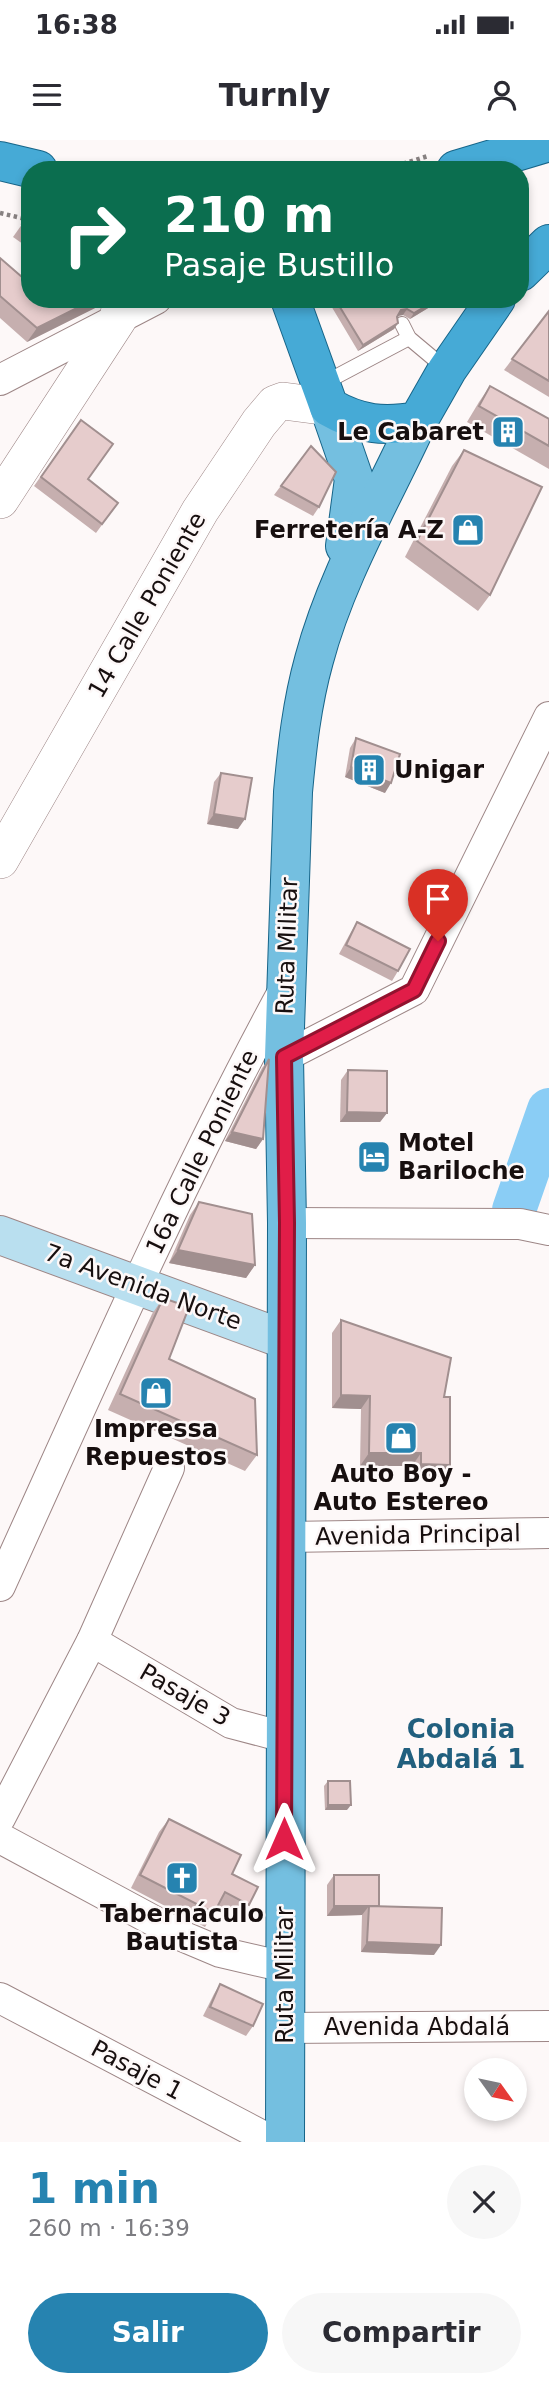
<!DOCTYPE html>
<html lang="es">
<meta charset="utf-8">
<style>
:root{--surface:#fff;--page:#f7f7f7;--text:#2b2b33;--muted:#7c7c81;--accent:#2683b0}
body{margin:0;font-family:"DejaVu Sans",sans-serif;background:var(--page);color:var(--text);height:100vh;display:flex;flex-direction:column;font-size:26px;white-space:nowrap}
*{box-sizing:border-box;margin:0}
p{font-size:23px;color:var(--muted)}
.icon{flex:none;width:38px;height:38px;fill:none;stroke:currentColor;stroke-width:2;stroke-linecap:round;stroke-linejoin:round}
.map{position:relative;height:2002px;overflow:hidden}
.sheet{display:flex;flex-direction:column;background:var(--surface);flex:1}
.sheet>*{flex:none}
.hud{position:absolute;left:21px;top:21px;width:508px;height:147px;border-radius:28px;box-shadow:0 4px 10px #0003;background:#0b6e4f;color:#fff;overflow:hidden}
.needle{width:46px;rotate:123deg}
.buttons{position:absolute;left:464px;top:1918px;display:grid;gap:14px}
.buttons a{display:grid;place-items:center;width:63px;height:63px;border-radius:50%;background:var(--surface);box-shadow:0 4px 10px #0003;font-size:35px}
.pin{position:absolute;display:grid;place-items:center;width:60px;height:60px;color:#fff;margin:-72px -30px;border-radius:50% 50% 50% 0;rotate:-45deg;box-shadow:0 0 7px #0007}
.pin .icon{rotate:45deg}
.me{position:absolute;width:77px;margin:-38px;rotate:0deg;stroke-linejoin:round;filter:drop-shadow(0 0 5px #0008)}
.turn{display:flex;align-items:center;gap:24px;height:147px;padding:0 28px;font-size:32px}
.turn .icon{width:91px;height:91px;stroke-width:2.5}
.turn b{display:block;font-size:49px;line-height:60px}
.round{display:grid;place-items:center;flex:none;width:74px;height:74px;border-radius:37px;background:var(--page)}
.head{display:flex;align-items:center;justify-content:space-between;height:119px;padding:0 28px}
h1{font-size:42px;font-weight:700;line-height:52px;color:var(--accent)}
.action{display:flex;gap:14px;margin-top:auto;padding:14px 28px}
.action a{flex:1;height:80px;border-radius:42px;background:var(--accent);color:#fff;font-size:28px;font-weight:700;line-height:80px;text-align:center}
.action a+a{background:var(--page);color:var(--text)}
.status{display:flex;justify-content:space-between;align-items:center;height:49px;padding:0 35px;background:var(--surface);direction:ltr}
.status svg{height:19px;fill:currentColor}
header{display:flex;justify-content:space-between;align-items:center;height:91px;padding:0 28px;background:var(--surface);font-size:32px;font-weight:700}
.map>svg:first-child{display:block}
</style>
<div class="status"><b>16:38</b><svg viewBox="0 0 49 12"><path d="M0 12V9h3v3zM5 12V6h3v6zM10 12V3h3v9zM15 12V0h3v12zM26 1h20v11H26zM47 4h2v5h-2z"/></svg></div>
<header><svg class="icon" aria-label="menu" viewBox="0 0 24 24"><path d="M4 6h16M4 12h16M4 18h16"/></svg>Turnly<svg class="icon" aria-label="person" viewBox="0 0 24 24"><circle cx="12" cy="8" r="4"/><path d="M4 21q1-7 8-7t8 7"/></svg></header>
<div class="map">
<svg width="549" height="2002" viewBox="0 0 549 2002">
<rect width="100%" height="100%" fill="#fdf8f8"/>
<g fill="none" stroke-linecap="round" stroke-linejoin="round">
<path stroke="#8acdf5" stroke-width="44" d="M 514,1070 L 549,970"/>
<defs>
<g id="service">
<path d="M 402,184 L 409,198 L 446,229"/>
<path d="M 324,243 L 409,198"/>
</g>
<g id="minor">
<path d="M 0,240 L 156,159"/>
<path d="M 284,917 L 414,850 L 549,577"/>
<path d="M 287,1083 L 520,1084 L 549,1090"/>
<path d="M 286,1397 L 549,1393"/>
<path d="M 0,1446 C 91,1246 179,1043 284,850"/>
<path d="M 92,1501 L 231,1583 L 284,1597"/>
<path d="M 0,1678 L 92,1501 L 169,1328"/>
<path d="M 0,1698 L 182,1796 L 220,1812 L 285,1827"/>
<path d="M 0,1858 L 274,2002"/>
<path d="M 285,1888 L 549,1886"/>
</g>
<g id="tertiary">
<path d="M 0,360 L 118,179 L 122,159"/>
<path d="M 0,720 L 200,371 L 259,283 L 275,264 L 283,261 L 329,267"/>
</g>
<path id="secondary" d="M 0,1095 L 286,1200"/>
<g id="primary">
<path d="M 329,267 L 354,339 L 345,406"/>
<path d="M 285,2002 L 287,1083 L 284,917 L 293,652 C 297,608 302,563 314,520 C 336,437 382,359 418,281"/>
</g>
<g id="trunk">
<path d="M 0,21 L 38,30"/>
<path d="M 456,30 L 549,2"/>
<path d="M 520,132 L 549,104"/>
<path d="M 290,159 L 329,267 C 360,285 384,287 418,281 L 447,230 L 496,159"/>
</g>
</defs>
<use href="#service" stroke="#9d8686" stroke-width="16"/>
<use href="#minor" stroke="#9d8686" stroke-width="32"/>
<use href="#tertiary" stroke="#9d8686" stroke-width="38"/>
<use href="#secondary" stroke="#9d8686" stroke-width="40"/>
<use href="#primary" stroke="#176589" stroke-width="40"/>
<use href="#trunk" stroke="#176589" stroke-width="40"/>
<g stroke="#888282" stroke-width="4.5" stroke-dasharray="3.5 3.5" stroke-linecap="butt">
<path d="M 66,28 L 79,30"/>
<path d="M 383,30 L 428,16"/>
<path d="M 0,73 L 30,80"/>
</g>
<use href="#service" stroke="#fff" stroke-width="14"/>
<use href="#minor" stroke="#fff" stroke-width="30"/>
<use href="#tertiary" stroke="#fff" stroke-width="37"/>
<use href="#secondary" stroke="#b9dfef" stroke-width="38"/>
<use href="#primary" stroke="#74bfe0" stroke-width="38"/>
<use href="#trunk" stroke="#46aad6" stroke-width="38"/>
</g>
<g fill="#c6afaf">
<path d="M 30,73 L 30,109 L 13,97 Z"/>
<path d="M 0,118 L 30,159 L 99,166 L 27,202 L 0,178 Z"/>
<path d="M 327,159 L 443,159 L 410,179 L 403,175 L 397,176 L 398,183 L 394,189 L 358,211 Z"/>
<path d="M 549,171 L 549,257 L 504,230 Z"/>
<path d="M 490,246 L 549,279 L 549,329 L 467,282 L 479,262 Z"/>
<path d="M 81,280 L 88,339 L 118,363 L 96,393 L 34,346 Z"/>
<path d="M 311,306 L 319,367 L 313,376 L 274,355 Z"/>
<path d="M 464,310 L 490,455 L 478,471 L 405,417 L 452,326 Z"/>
<path d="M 356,598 L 385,653 L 345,637 L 350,608 Z"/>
<path d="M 221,633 L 238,689 L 207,684 L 214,642 Z"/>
<path d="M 357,782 L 398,831 L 392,841 L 339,814 L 351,792 Z"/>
<path d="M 269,919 L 263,999 L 256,1009 L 225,1001 L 262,928 Z"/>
<path d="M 348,930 L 387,973 L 380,982 L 340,982 L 341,940 Z"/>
<path d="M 199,1062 L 255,1125 L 246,1138 L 169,1123 L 190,1075 Z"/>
<path d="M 163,1158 L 169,1219 L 257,1315 L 245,1331 L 108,1270 L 152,1174 Z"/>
<path d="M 341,1180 L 444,1257 L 442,1337 L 412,1337 L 412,1326 L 360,1326 L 361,1269 L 332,1268 L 332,1193 Z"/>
<path d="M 328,1641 L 347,1670 L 325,1670 L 324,1646 Z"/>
<path d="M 169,1679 L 232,1734 L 249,1765 L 240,1778 L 218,1766 L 205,1787 L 131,1748 L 159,1692 Z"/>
<path d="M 334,1735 L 379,1766 L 434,1815 L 361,1812 L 362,1775 L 327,1776 L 327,1745 Z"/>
<path d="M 220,1844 L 253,1886 L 246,1896 L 203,1876 L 214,1854 Z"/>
</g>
<g fill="#a18f8f">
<path d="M 95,159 L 104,159 L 99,166 L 27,202 L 37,188 Z"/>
<path d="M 438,159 L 443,159 L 410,179 L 414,173 Z"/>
<path d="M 407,169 L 403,175 L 397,176 L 401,170 Z"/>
<path d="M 398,183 L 394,189 L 358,211 L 363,205 Z"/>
<path d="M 351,627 L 391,643 L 385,653 L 345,637 Z"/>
<path d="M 214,674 L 245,679 L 238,689 L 207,684 Z"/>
<path d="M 347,972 L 387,973 L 380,982 L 340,982 Z"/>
<path d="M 232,992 L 263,999 L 256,1009 L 225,1001 Z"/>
<path d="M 178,1110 L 255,1125 L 246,1138 L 169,1123 Z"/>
<path d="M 341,1255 L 370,1256 L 361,1269 L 332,1268 Z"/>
<path d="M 369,1313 L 421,1313 L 412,1326 L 360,1326 Z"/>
<path d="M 421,1324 L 450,1325 L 442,1337 L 412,1337 Z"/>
<path d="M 328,1665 L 351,1665 L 347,1670 L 325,1670 Z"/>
<path d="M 334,1766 L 369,1766 L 362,1775 L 327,1776 Z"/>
<path d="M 367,1802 L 441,1805 L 434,1815 L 361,1812 Z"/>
</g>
<g fill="#e6cccc" stroke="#a18f8f" stroke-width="2">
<path d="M 30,73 L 30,89 L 22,84 Z"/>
<path d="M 0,118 L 30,144 L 30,159 L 95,159 L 37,188 L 0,156 Z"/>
<path d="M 335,159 L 438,159 L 414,173 L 407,169 L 401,170 L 397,177 L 398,183 L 363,205 Z"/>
<path d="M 549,171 L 549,241 L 512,219 Z"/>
<path d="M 490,246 L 549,279 L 549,306 L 479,266 Z"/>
<path d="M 81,280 L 113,304 L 88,339 L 118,363 L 102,384 L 41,337 Z"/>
<path d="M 311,306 L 336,332 L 319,367 L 281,346 Z"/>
<path d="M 464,310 L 542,347 L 490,455 L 417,401 Z"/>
<path d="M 356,598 L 400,614 L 391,643 L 351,627 Z"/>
<path d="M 221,633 L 252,638 L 245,679 L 214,674 Z"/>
<path d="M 357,782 L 410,809 L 398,831 L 346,805 Z"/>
<path d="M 269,919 L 263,999 L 232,992 Z"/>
<path d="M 348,930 L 387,931 L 387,973 L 347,972 Z"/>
<path d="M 199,1062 L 252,1074 L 255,1125 L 178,1110 Z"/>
<path d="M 163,1158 L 189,1167 L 169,1219 L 255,1259 L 257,1315 L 120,1254 Z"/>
<path d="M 341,1180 L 451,1218 L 444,1257 L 450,1257 L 450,1325 L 421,1324 L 421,1313 L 369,1313 L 370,1256 L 341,1255 Z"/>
<path d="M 328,1641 L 350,1641 L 351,1665 L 328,1665 Z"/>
<path d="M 169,1679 L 241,1715 L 232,1734 L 258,1747 L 249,1765 L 225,1752 L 214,1773 L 140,1735 Z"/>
<rect x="334" y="1735" width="45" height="31"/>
<path d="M 369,1766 L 442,1768 L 441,1805 L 367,1802 Z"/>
<path d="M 220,1844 L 263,1864 L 253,1886 L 210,1867 Z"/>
</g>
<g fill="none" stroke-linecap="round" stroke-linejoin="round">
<defs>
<path id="route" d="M 284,1699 L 287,1083 L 284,917 L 414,850 L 438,801"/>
</defs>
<use href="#route" stroke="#92132f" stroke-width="18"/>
<use href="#route" stroke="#e11d48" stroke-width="12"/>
</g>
<defs>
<symbol id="building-square" viewBox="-11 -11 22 22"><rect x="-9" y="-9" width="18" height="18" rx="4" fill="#2683b0" stroke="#fdf8f8"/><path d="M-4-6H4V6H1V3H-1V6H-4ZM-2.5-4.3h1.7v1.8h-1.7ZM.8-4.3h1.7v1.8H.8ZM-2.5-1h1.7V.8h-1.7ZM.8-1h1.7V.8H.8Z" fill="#fff"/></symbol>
<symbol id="shop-square" viewBox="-11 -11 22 22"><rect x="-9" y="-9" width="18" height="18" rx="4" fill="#2683b0" stroke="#fdf8f8"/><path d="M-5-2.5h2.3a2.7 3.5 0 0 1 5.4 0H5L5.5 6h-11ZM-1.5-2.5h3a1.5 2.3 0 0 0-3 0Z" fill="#fff"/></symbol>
<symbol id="hotel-square" viewBox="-11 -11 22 22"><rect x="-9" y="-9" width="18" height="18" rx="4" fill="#2683b0" stroke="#fdf8f8"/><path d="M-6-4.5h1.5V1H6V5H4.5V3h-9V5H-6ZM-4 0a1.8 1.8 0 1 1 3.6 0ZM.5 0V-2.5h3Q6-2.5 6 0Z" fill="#fff"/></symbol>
<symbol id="church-square" viewBox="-11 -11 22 22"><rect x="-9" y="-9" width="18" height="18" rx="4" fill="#2683b0" stroke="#fdf8f8"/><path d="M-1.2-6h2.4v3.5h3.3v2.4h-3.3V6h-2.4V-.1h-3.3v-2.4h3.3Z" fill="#fff"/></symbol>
</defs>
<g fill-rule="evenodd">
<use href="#building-square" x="489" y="273" width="38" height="38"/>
<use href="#shop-square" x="449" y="371" width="38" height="38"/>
<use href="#building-square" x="350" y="611" width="38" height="38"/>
<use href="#hotel-square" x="355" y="998" width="38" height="38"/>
<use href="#shop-square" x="137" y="1234" width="38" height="38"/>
<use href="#shop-square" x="382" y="1279" width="38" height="38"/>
<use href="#church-square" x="163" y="1719" width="38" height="38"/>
</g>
<g text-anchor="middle" stroke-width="5" stroke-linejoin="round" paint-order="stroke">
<g font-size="24" font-weight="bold" fill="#170f0f" stroke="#fdf8f8">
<text x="484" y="300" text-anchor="end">Le Cabaret</text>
<text x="444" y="398" text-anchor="end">Ferretería A-Z</text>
<text x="394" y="638" text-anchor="start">Unigar</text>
<text x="398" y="1011" text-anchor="start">Motel<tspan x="398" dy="28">Bariloche</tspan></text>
<text x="156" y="1297">Impressa<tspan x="156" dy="28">Repuestos</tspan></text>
<text x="401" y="1342">Auto Boy -<tspan x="401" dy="28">Auto Estereo</tspan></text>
<text x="182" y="1782">Tabernáculo<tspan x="182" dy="28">Bautista</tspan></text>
</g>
<g font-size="24" fill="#170f0f" stroke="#fdf8f8">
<text transform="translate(147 465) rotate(-60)" y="8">14 Calle Poniente</text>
<text transform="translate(287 806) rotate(-88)" y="8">Ruta Militar</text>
<text transform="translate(202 1012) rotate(-64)" y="8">16a Calle Poniente</text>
<text transform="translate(143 1147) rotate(20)" y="8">7a Avenida Norte</text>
<text transform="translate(418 1395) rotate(-1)" y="8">Avenida Principal</text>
<text transform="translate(185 1555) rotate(30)" y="8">Pasaje 3</text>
<text transform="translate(285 1835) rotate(-90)" y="8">Ruta Militar</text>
<text x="417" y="1895">Avenida Abdalá</text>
<text transform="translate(137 1930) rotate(28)" y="8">Pasaje 1</text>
</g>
<g font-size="26" font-weight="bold" fill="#215f7e" stroke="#fdf8f8">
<text x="461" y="1598">Colonia<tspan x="461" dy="30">Abdalá 1</tspan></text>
</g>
</g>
</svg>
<div class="buttons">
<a><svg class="needle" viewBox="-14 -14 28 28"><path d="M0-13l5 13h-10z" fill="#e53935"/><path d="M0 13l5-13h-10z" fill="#7c7c81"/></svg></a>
</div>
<div class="pin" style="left:438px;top:801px;background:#d93025"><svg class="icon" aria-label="arrive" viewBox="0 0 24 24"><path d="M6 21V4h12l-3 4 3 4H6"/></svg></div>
<svg class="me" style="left:284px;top:1699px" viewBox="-20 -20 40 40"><path d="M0-17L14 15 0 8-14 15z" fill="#e11d48" stroke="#fff" stroke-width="4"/></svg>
<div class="hud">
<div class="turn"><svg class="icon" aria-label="right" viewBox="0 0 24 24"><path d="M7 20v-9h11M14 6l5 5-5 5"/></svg><div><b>210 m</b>Pasaje Bustillo</div></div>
</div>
</div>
<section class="sheet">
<div class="head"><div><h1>1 min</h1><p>260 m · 16:39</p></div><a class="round"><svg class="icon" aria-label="close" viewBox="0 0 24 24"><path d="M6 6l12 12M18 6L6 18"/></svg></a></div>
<div class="action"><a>Salir</a><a>Compartir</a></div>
</section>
